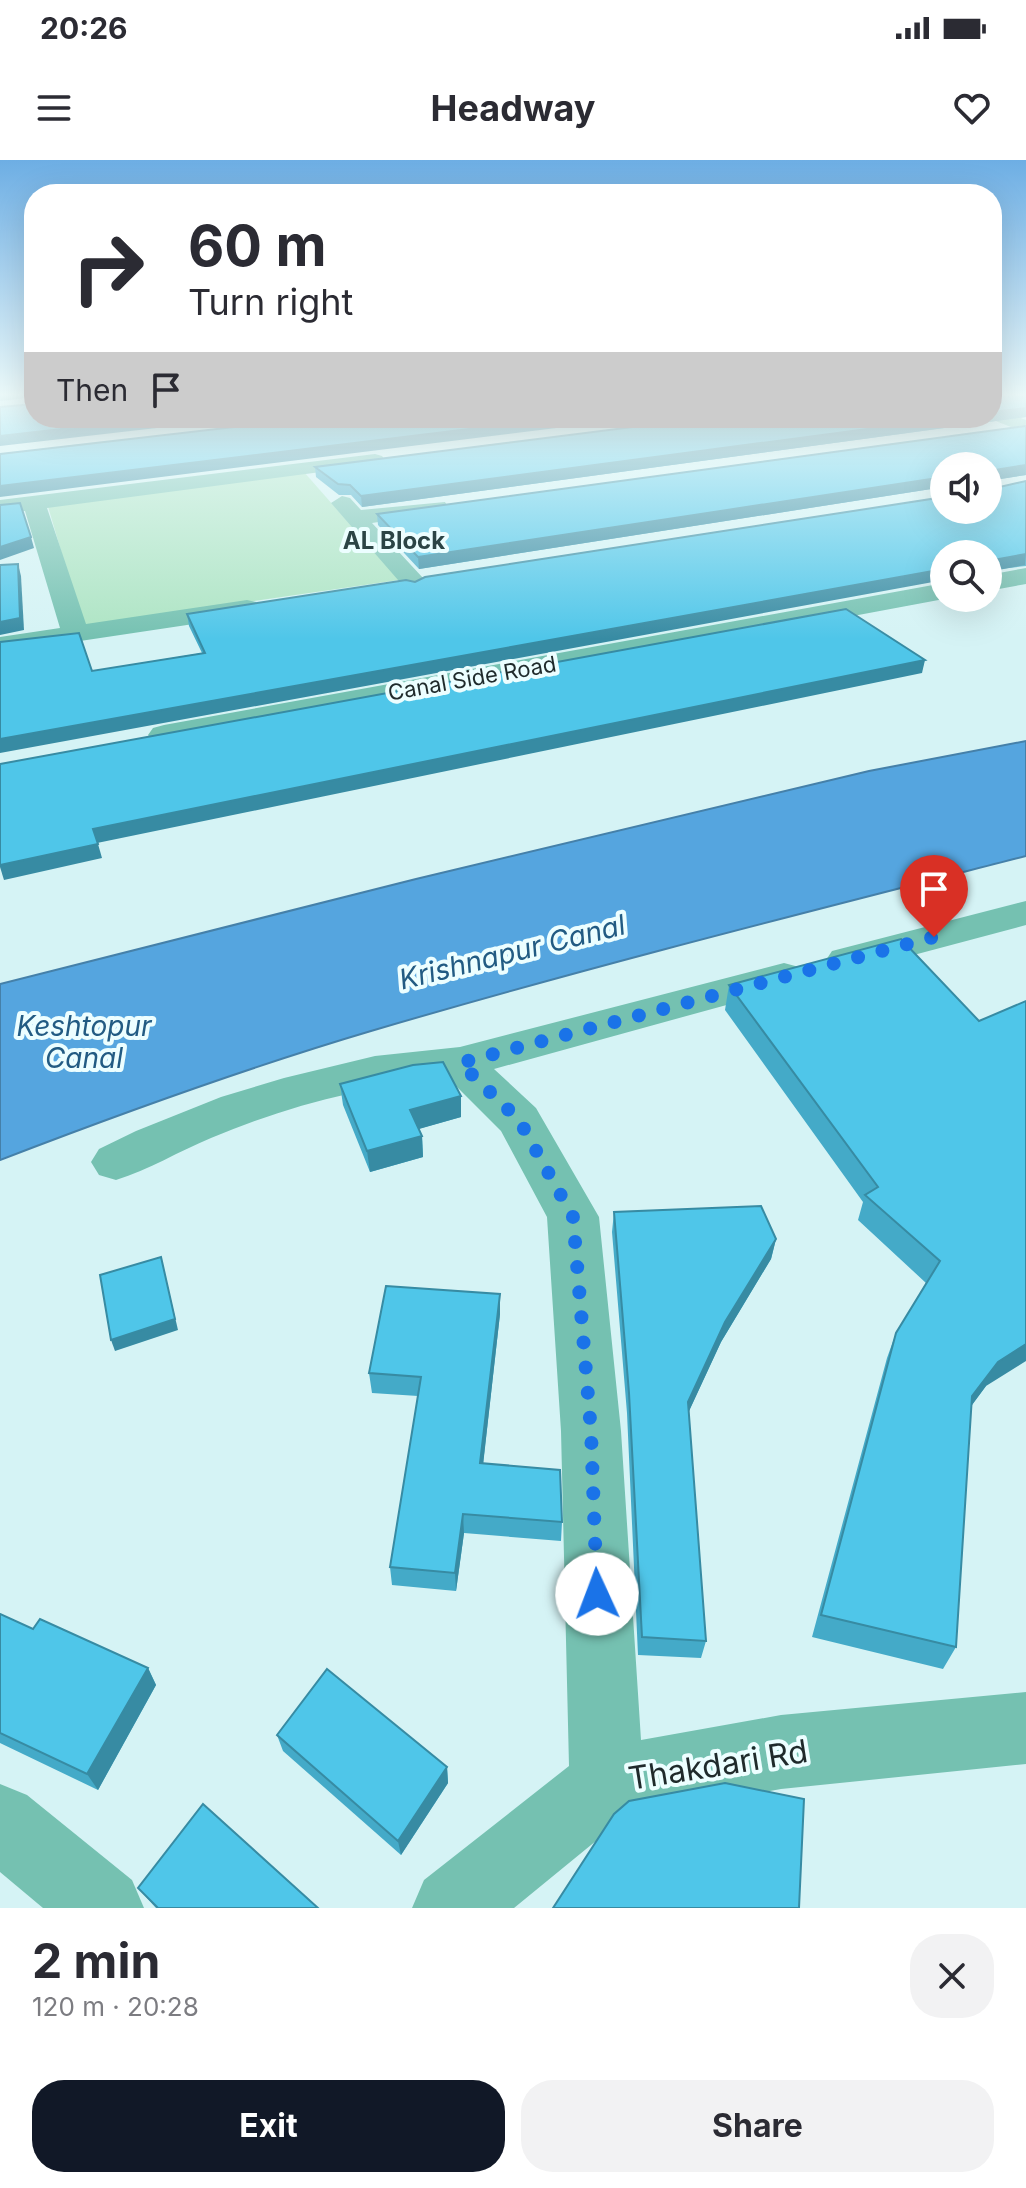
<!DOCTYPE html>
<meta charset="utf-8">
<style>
:root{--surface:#fff;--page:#f2f2f3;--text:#2b2b33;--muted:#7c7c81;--accent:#111827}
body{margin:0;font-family:Inter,sans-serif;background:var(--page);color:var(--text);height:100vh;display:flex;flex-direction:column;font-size:30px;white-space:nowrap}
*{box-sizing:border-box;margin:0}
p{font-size:26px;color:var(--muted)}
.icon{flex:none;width:44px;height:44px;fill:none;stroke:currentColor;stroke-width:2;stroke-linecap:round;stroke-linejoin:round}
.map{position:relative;height:1748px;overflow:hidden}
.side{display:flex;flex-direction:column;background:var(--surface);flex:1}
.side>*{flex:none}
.banner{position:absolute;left:24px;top:24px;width:978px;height:244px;border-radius:32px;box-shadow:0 8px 32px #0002;background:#fff;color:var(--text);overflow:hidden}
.controls{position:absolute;left:930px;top:292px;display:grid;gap:16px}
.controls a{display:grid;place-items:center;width:72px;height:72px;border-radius:50%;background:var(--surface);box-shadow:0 8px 32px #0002;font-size:40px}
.pin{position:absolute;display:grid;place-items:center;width:68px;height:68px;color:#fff;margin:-82px -34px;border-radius:50% 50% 50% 0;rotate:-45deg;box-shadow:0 0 8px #0007}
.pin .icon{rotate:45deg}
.me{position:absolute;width:88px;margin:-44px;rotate:358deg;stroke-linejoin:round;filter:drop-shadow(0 0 6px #0008)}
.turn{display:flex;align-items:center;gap:28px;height:168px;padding:0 32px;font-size:36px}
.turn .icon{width:104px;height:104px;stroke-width:2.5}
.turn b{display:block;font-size:56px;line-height:68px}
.then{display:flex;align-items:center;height:76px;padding:0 32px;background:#0003;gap:16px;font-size:30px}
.round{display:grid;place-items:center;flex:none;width:84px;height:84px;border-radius:32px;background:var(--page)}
.overview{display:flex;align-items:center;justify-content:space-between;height:136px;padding:0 32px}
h1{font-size:48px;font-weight:700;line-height:60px}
.action{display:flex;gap:16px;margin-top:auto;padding:16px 32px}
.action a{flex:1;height:92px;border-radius:32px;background:var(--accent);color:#fff;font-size:32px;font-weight:700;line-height:92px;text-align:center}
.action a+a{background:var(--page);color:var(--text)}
.status{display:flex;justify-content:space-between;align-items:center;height:56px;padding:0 40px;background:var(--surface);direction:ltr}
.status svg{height:22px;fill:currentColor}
header{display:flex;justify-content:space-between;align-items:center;height:104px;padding:0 32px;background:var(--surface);font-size:36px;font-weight:700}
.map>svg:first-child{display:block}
</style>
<div class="status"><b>20:26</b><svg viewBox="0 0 49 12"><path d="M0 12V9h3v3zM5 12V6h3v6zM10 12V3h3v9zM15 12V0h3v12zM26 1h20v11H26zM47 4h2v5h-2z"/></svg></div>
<header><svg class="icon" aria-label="menu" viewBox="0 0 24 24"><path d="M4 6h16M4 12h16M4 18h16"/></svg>Headway<svg class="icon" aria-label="heart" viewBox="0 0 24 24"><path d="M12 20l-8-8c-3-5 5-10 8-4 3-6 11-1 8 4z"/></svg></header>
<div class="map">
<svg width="1026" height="1748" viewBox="0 0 1026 1748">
<rect width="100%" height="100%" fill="#d5f3f5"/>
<path fill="#ade4c3" d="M 304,312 L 399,420 L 83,466 L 47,343 Z"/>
<path fill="#55a5df" stroke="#4580a9" stroke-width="2" d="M 1026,581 L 1026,696 C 807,752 588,807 371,871 C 246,908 122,953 0,1000 L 0,824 L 416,719 L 869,611 Z"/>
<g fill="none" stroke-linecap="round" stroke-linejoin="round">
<g fill="#75c1b1" fill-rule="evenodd">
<path d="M 992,247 L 1026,260 L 1026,273 L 988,258 L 992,258 Z"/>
<path d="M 375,294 L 382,296 L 385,300 L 382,304 L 47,348 L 86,464 L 247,440 L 256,442 L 260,448 L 256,454 L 247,456 L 0,493 L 0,477 L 60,468 L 25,351 L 0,354 L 0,340 Z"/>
<path d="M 342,336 L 350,338 L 361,350 L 445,342 L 448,347 L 445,352 L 372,363 L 423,418 L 427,423 L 423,428 L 405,428 L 331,343 Z"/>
<path d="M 1026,741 L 1026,765 L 846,813 L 832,809 L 826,800 L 832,791 Z"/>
<path d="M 784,803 L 799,807 L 805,816 L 799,825 L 494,909 L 536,948 L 599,1057 L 621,1271 L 641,1580 L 781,1555 L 1026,1532 L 1026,1604 L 781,1629 L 624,1658 L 514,1748 L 412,1748 L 424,1720 L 569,1606 L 561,1271 L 547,1057 L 501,971 L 449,919 C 367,925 287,946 211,978 C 179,991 149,1010 116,1020 L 99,1015 L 91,1002 L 99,989 L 136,971 L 221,937 L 284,918 L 375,896 L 460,887 Z"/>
<path d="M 0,1624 L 27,1635 L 132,1720 L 144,1748 L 43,1748 L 0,1712 Z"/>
</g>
<g fill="#75c1b1" fill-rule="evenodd">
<path d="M 1026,408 L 1026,424 L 988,431 L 988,415 Z"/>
<path d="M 944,423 L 944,438 L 947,438 L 944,439 L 164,585 L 153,582 L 148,575 L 153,568 L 164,565 Z"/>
</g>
</g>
<g fill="#44aac8">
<path d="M 1026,234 L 1026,257 L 362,347 L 351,335 L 339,335 L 316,317 L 315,307 Z"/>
<path d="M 1026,266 L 1026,317 L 1026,315 L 988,321 L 944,306 L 944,327 L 419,409 L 378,365 L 377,354 Z"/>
<path d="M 1026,321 L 1026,406 L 92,511 L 202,493 L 189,466 L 187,454 L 415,422 L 991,329 Z"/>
<path d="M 901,779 L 986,1226 L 971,1246 L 956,1487 L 943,1509 L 812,1477 L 887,1198 L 896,1173 L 926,1123 L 858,1060 L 863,1042 L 725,850 L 729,825 Z"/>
<path d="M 340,924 L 461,957 L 418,969 L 422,976 L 423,997 L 370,1012 L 343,945 Z"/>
<path d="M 614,1052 L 776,1079 L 771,1099 L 721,1182 L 688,1253 L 706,1481 L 701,1498 L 638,1495 L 627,1253 L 612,1072 Z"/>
<path d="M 500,1134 L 500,1154 L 483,1304 L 562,1362 L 561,1381 L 464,1373 L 456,1431 L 392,1425 L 390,1407 L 418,1236 L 372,1233 L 369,1213 Z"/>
<path d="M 0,1454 L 33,1469 L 148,1508 L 156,1525 L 98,1630 L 0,1583 Z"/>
<path d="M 277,1575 L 447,1607 L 448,1623 L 401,1695 L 283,1591 Z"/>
<path d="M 138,1728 L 318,1748 L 156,1748 Z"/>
</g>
<g fill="#378ba3">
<path d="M 0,234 L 34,234 L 34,237 L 0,241 Z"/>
<path d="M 1026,248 L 1026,257 L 362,347 L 361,336 L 950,258 L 992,258 L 992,252 Z"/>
<path d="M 159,258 L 244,258 L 0,286 L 0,276 Z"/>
<path d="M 560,258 L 637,258 L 0,337 L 0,326 Z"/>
<path d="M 1026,305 L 1026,315 L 988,321 L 988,311 Z"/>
<path d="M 944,317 L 944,327 L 419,409 L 418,397 Z"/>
<path d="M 31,377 L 34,388 L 0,400 L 0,387 Z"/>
<path d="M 1026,394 L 1025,405 L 988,412 L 988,401 Z"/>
<path d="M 18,404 L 21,416 L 24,470 L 0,475 L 0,462 Z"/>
<path d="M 944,409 L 944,420 L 0,593 L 0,579 Z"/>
<path d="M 925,500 L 922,513 L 97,683 L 93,669 Z"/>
<path d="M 98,684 L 102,698 L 4,720 L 0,707 L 0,705 Z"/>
<path d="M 461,936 L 461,957 L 412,971 L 410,950 Z"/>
<path d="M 422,976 L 423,997 L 370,1012 L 367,991 Z"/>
<path d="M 776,1079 L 771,1099 L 721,1182 L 684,1262 L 688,1242 L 725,1162 Z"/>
<path d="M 161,1097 L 178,1170 L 115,1191 L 111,1180 Z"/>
<path d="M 500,1134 L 500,1154 L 481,1323 L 480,1303 Z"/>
<path d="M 1026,1184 L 1026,1201 L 986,1226 L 961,1260 L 972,1236 L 998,1202 Z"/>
<path d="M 463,1354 L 464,1373 L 456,1431 L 455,1413 Z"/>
<path d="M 148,1508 L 156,1525 L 98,1630 L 87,1614 Z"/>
<path d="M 447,1607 L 448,1623 L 401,1695 L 398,1681 Z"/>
</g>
<g fill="#4fc6e9" stroke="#378ba3" stroke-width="2">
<path d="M 34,234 L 34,258 L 159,258 L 0,276 L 0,247 L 34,244 Z"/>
<path d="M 992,234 L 1026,234 L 1026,248 L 992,252 Z"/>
<path d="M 313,258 L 560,258 L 0,326 L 0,294 Z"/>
<path d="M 704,258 L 950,258 L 361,336 L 350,325 L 338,324 L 315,307 Z"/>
<path d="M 1026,266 L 1026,305 L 988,311 L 988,319 L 988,306 L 944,306 L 944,317 L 418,397 L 377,354 Z"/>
<path d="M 1026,321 L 1026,394 L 988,401 L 988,394 L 944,394 L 944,409 L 0,579 L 0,482 L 79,473 L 92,511 L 205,493 L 187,454 L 406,420 L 415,422 L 425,417 L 944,337 L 944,350 L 988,350 L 988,327 L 991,329 Z"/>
<path d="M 20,343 L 31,377 L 0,387 L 0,345 Z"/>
<path d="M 18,404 L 20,458 L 0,462 L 0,405 Z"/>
<path d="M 846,449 L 925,500 L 93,669 L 98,684 L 0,705 L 0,604 Z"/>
<path d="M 901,779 L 979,861 L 1026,841 L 1026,1184 L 998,1202 L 972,1236 L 956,1487 L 821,1455 L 896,1173 L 940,1101 L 865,1035 L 878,1027 L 729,825 Z"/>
<path d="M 443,902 L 461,936 L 410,950 L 422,976 L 367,991 L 340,924 L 413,905 Z"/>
<path d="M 761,1046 L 776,1079 L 725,1162 L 688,1242 L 706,1481 L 642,1477 L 629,1233 L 614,1052 Z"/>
<path d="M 161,1097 L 175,1159 L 111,1180 L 100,1115 Z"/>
<path d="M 386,1126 L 500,1134 L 480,1303 L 560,1310 L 562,1362 L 463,1354 L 455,1413 L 390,1407 L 421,1217 L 369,1213 Z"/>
<path d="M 0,1454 L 33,1469 L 40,1459 L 148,1508 L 87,1614 L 0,1573 Z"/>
<path d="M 327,1509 L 447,1607 L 398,1681 L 277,1575 Z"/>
<path d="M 725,1623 L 804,1639 L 799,1748 L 553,1748 L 614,1654 L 629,1641 Z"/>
<path d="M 203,1644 L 318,1748 L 158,1748 L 138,1728 Z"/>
</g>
<linearGradient id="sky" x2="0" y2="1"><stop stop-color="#6daee4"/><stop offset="0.49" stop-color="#ecfafa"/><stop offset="1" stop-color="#ecfafa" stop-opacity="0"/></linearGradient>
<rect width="1026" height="479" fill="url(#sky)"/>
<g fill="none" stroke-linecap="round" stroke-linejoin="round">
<path stroke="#1a73e8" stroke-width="14" stroke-dasharray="0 25.2" d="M 597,1434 L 591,1271 L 573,1057 L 519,960 L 460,903 L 934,777"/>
</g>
<g text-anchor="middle" stroke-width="8" stroke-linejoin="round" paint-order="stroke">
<g font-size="22" fill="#1f2a2b" stroke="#ecfeff">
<text transform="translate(472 518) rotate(-10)" y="8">Canal Side Road</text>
</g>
<g font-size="24" font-weight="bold" fill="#2b4445" stroke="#ecfeff">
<text x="394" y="389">AL Block</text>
</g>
<g font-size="28" font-style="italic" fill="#225b83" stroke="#ecfeff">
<text transform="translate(512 792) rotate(-14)" y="10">Krishnapur Canal</text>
<text x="84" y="876">Keshtopur<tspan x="84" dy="32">Canal</tspan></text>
</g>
<g font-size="32" fill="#1f2a2b" stroke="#ecfeff">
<text transform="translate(718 1605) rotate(-9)" y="11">Thakdari Rd</text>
</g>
</g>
</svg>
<div class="controls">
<a><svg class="icon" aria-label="sound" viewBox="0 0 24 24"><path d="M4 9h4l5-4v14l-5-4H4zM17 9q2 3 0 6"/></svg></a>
<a><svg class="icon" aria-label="search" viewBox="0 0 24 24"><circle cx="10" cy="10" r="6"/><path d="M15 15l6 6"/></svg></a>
</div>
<div class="pin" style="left:934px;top:777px;background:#d93025"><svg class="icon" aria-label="arrive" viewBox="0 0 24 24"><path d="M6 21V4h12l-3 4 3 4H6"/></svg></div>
<svg class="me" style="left:597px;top:1434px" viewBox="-20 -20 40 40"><circle r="19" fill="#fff"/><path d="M0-13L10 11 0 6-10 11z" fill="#1a73e8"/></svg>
<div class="banner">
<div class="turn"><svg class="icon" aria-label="right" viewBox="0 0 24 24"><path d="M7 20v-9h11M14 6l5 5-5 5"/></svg><div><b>60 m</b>Turn right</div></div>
<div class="then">Then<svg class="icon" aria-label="arrive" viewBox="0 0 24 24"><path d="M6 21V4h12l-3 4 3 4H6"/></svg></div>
</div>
</div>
<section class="side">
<div class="overview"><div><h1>2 min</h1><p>120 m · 20:28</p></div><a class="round"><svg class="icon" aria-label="close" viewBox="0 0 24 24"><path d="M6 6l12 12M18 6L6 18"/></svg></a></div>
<div class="action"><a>Exit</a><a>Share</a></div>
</section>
